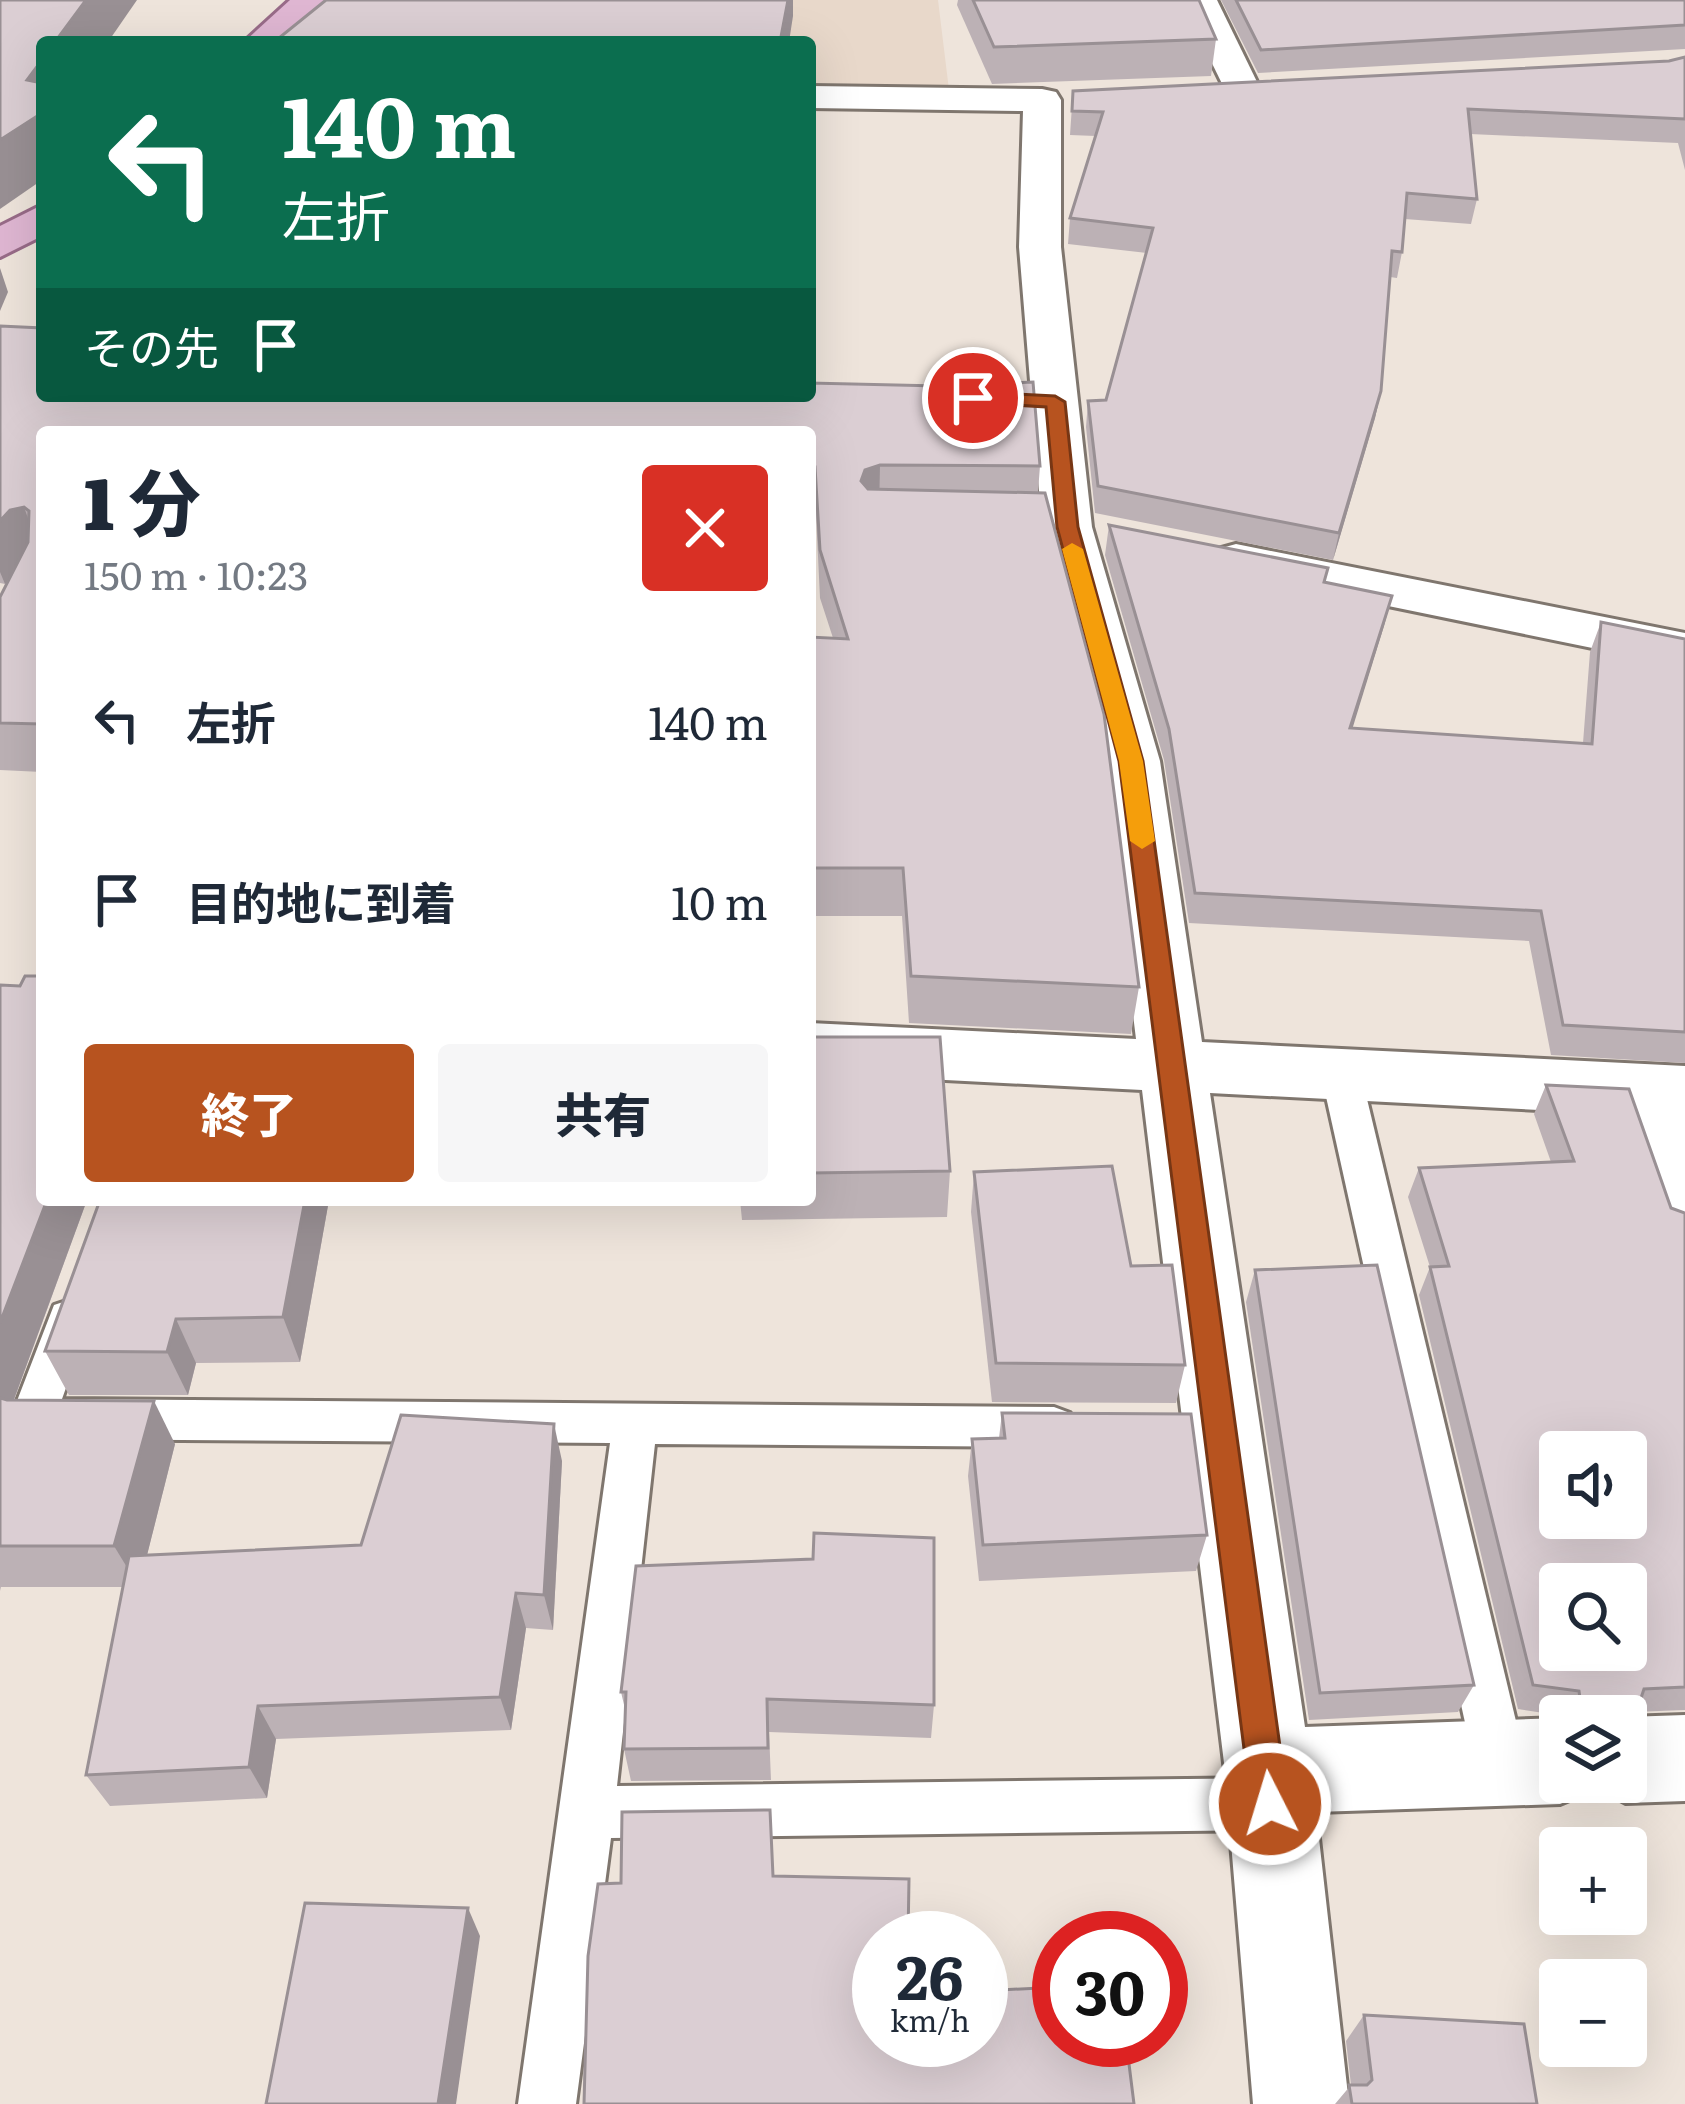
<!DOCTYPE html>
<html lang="ja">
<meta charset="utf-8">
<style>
:root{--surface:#fff;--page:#f6f6f7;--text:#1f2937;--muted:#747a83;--accent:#b7531f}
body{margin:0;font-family:Literata,"Noto Sans JP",serif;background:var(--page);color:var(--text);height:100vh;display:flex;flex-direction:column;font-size:45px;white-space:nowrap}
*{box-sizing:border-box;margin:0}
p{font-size:39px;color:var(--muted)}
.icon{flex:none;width:66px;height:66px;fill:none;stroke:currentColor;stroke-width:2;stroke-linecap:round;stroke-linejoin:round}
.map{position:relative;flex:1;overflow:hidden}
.sheet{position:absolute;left:36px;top:426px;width:780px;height:780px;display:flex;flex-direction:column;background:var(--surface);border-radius:12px;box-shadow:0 12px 48px #0002}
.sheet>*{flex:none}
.guide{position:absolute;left:36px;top:36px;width:780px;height:366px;border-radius:12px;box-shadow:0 12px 48px #0002;background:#0b6e4f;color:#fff;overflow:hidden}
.fabs{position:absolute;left:1539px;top:1431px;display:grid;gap:24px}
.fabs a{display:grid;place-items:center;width:108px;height:108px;border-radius:12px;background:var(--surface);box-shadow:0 12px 48px #0002;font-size:60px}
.speed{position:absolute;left:852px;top:1911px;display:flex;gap:24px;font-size:60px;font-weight:700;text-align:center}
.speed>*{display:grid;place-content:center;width:156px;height:156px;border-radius:50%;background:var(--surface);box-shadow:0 12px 48px #0002;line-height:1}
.speed small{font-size:30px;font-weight:400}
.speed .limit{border:18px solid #d22;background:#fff;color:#111}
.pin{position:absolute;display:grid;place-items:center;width:102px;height:102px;color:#fff;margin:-51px;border:6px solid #fff;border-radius:50%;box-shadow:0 3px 12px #0007}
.me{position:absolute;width:132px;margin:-66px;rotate:355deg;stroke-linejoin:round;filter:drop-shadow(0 0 9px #0008)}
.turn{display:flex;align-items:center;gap:42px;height:252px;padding:0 48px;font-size:54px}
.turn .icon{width:156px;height:156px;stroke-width:2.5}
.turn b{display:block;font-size:84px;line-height:102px}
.then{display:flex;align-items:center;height:114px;padding:0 48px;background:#0003;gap:24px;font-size:45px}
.round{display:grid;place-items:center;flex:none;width:126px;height:126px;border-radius:12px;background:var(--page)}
.summary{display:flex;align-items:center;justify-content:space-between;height:204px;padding:0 48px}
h1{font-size:72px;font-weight:800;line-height:90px}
.cta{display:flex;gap:24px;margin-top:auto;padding:24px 48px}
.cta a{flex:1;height:138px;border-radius:12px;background:var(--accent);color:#fff;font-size:48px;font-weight:800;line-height:138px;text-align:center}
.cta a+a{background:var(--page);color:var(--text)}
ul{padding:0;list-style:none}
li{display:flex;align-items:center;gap:36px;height:180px;padding:0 48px}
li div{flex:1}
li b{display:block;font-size:45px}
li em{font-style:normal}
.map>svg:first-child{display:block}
</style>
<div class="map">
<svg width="1685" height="2104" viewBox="0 0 1685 2104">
<rect width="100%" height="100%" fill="#eee4db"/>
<path fill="#e8d8ca" d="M 367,0 L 938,0 L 949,90 L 810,89 L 810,42 L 318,42 Z"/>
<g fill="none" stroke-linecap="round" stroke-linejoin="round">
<defs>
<g id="service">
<path d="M 1341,1059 L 1355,1063 L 1361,1074 L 1526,1763 L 1518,1781 L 1500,1788 L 1482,1781 L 1474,1763 L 1321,1074 L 1327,1063 Z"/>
<path d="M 69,1300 L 84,1305 L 91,1318 L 62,1399 L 1054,1407 L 1070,1413 L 1077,1427 L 1070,1441 L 1054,1447 L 655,1444 L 617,1786 L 1270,1778 L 1288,1786 L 1296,1804 L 1288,1822 L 1270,1830 L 611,1838 L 576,2104 L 518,2104 L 610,1443 L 33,1439 L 17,1433 L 10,1419 L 54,1305 Z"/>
</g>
<g id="minor">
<path d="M 1181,0 L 1217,0 L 1261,90 L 1255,98 L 1229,98 Z"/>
<path d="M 810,86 L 1042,89 L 1056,92 L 1061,100 L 1061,247 L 1092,527 L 1160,761 L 1202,1042 L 1685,1066 L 1685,1244 L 1660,1235 L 1618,1114 L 1210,1093 L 1305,1727 L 1560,1718 L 1560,1782 L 1626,1782 L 1626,1717 L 1685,1715 L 1685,1801 L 1626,1803 L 1593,1785 L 1591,1791 L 1560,1804 L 1316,1812 L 1349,2104 L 1253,2104 L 1225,1771 L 1142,1090 L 810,1073 L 810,1023 L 1136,1039 L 1102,761 L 1042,527 L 1019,247 L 1023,111 L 810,108 Z"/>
<path d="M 1236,544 L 1685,633 L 1685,667 L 1218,571 L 1210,560 L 1218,549 Z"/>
</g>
<g id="primary">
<path d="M 290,0 L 329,0 L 284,42 L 244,42 Z"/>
<path d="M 42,205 L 42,236 L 0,257 L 0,226 Z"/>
</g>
</defs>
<use href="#service" stroke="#7f766e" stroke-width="6"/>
<use href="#minor" stroke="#7f766e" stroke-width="6"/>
<use href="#primary" stroke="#986b88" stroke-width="6"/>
<use href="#service" fill="#fff" fill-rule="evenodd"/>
<use href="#minor" fill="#fff" fill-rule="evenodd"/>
<use href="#primary" fill="#dfb6d2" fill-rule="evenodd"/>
</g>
<g fill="#bcb1b5">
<path d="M 958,0 L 1199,0 L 1216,39 L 1211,76 L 992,84 L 957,5 Z"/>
<path d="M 1221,0 L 1685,0 L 1685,49 L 1258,73 Z"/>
<path d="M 1685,57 L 1685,170 L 1678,143 L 1470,134 L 1477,199 L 1471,224 L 1405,219 L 1402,252 L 1397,278 L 1390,277 L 1381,391 L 1375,418 L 1333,560 L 1095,513 L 1086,427 L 1088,401 L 1106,400 L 1147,253 L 1068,244 L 1070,218 L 1096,136 L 1070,135 L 1073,91 L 1669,61 Z"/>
<path d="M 0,326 L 42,328 L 42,396 L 810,396 L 810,383 L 939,386 L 1033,382 L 1040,466 L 1038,492 L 1045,493 L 1104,714 L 1139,987 L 1131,1034 L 909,1023 L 902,916 L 810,916 L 810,637 L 833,638 L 820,598 L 816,515 L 810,514 L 810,432 L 42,432 L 42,772 L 0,770 L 0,597 L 9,579 L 5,584 L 0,583 Z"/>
<path d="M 1109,525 L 1328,568 L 1325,582 L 1392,596 L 1352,728 L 1583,743 L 1590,652 L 1601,622 L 1685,639 L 1685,1063 L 1551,1055 L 1529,941 L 1189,923 L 1164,760 L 1105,555 Z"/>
<path d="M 0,985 L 20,986 L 42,1200 L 87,1200 L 14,1400 L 175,1444 L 147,1555 L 361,1545 L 562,1461 L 553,1630 L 526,1628 L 511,1730 L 276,1739 L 267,1798 L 110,1806 L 86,1775 L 123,1587 L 1,1587 L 0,1591 Z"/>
<path d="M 810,1037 L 950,1171 L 947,1217 L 742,1220 L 740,1200 L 810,1200 Z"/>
<path d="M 1546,1085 L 1671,1208 L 1685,1213 L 1685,1710 L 1633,1712 L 1626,1722 L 1626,1716 L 1563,1716 L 1518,1709 L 1419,1295 L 1430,1267 L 1408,1197 L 1419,1168 L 1551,1162 L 1534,1114 Z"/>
<path d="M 974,1172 L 1185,1365 L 1176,1403 L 992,1402 L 971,1212 Z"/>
<path d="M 329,1200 L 300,1362 L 196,1363 L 188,1395 L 69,1395 L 45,1351 Z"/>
<path d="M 1255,1270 L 1474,1685 L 1458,1712 L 1309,1720 L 1246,1302 Z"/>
<path d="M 1002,1413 L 1207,1535 L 1196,1571 L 979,1581 L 968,1476 L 972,1439 L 999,1438 Z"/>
<path d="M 621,1692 L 934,1705 L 931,1738 L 769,1732 L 771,1780 L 631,1781 L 624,1749 L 625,1709 Z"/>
<path d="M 1364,2015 L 1537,2104 L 1335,2104 L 1351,2085 L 1346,2041 Z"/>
</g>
<g fill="#999094">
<path d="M 86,0 L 137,0 L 108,42 L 55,42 Z"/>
<path d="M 788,0 L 793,0 L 793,16 L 789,42 L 780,42 Z"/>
<path d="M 42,60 L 42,180 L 0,209 L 0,140 L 27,80 Z"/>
<path d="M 0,268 L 8,292 L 0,311 Z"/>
<path d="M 1381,391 L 1375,418 L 1333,560 L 1339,533 Z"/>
<path d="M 880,465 L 879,512 L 861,481 L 865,470 Z"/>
<path d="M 24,507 L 41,555 L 28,558 L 5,584 L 0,572 L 0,521 L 10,510 Z"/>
<path d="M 1392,596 L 1384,626 L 1343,759 L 1350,728 Z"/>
<path d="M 47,1200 L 87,1200 L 6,1421 L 0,1412 L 0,1323 Z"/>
<path d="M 305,1200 L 329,1200 L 300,1362 L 283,1317 Z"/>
<path d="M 176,1319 L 196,1363 L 188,1395 L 167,1352 Z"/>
<path d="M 154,1401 L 175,1444 L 139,1587 L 114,1546 Z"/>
<path d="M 554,1424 L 562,1461 L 553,1630 L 544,1595 Z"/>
<path d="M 516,1593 L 526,1628 L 511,1730 L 500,1697 Z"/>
<path d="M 258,1706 L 276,1739 L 267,1798 L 249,1767 Z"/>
<path d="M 468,1908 L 480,1936 L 456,2104 L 438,2104 Z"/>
</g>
<g fill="#dbced3" stroke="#999094" stroke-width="3" fill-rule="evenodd">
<path d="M 0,0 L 86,0 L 55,42 L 42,42 L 42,60 L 27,80 L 42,83 L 42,113 L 0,140 Z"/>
<path d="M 326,0 L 788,0 L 780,42 L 274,42 Z"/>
<path d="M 973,0 L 1199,0 L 1216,39 L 994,47 Z"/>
<path d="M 1236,0 L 1685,0 L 1685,25 L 1261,50 Z"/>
<path d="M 1685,57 L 1685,119 L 1468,109 L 1477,199 L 1407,193 L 1402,252 L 1392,251 L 1381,391 L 1339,533 L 1098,486 L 1088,401 L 1106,400 L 1153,228 L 1070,218 L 1103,112 L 1072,111 L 1073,91 L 1669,61 Z"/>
<path d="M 0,326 L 42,328 L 42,396 L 810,396 L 810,383 L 939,386 L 1033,382 L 1040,466 L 880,465 L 865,470 L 861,481 L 868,489 L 1045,493 L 1104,714 L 1139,987 L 911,976 L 903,868 L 810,868 L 810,637 L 848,639 L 820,550 L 815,467 L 810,467 L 810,432 L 42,432 L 42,724 L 0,723 L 0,597 L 28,542 L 29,511 L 24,507 L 10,510 L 0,521 Z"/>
<path d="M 1109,525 L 1328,568 L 1324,582 L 1392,596 L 1350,728 L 1592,744 L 1601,622 L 1685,639 L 1685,1032 L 1563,1025 L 1541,911 L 1195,893 L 1169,729 Z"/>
<path d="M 25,976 L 42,976 L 42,1200 L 47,1200 L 0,1323 L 0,985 L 20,986 Z"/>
<path d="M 810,1037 L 940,1037 L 950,1171 L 810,1173 Z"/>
<path d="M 1546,1085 L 1629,1089 L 1671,1208 L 1685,1213 L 1685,1687 L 1644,1689 L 1639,1704 L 1581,1706 L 1579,1691 L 1533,1685 L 1430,1267 L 1449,1266 L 1419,1168 L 1574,1161 ZM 1560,1452 L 1626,1452 L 1626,1518 L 1560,1518 ZM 1560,1584 L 1626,1584 L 1626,1650 L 1560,1650 Z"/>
<path d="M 1112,1166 L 1131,1266 L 1172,1265 L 1185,1365 L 996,1363 L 974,1172 Z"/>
<path d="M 100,1200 L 305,1200 L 283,1317 L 176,1319 L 167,1352 L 45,1351 Z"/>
<path d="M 1377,1265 L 1474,1685 L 1320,1693 L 1255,1270 Z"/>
<path d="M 0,1398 L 7,1400 L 154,1401 L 114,1546 L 0,1546 Z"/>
<path d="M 1002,1413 L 1191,1414 L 1207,1535 L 983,1545 L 972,1439 L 1005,1438 Z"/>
<path d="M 401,1415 L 554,1424 L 544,1595 L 516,1593 L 500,1697 L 258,1706 L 249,1767 L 86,1775 L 129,1556 L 361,1545 Z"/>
<path d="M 814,1533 L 934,1538 L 934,1705 L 767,1699 L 768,1748 L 624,1749 L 626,1692 L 621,1692 L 636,1566 L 813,1559 Z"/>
<path d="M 770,1810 L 773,1876 L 909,1879 L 908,1938 L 879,1938 L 879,2040 L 981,2040 L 981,1991 L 1059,1987 L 1059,2040 L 1126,2040 L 1134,2104 L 584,2104 L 588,1956 L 598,1884 L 621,1883 L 622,1812 Z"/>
<path d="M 305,1903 L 468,1908 L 438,2104 L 266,2104 Z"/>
<path d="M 1364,2015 L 1524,2024 L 1537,2104 L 1352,2104 L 1349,2085 L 1367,2085 L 1372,2080 Z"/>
</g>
<path fill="#b7531f" stroke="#773614" stroke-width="3" d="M 973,392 L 1055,396 L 1065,402 L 1078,527 L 1143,761 L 1288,1804 L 1282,1817 L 1270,1822 L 1257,1817 L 1251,1804 L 1119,761 L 1057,527 L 1046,407 L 966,402 L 963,398 Z"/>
<path fill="#f59e0b" d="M 1072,543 L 1083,549 L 1143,761 L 1155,841 L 1142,849 L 1130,841 L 1119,761 L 1062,549 Z"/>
</svg>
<div class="fabs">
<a><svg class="icon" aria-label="sound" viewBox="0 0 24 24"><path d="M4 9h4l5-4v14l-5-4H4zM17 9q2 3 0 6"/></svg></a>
<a><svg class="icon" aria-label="search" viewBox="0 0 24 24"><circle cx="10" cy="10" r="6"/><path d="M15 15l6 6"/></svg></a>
<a><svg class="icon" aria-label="layers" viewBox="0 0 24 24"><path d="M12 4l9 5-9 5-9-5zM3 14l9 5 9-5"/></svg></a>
<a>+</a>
<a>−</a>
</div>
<div class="speed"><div>26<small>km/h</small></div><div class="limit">30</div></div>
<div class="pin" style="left:973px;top:398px;background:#d93025"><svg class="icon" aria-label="arrive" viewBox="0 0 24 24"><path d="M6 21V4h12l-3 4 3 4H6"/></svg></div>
<svg class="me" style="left:1270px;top:1804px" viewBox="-20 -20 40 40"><circle r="17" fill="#b7531f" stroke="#fff" stroke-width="3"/><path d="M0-11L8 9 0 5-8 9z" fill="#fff"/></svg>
<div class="guide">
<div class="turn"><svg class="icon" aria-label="left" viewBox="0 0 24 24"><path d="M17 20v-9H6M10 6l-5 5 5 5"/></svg><div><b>140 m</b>左折</div></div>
<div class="then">その先<svg class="icon" aria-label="arrive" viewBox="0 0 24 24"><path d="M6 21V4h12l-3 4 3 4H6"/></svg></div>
</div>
<section class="sheet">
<div class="summary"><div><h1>1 分</h1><p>150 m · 10:23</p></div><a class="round" style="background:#d93025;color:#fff"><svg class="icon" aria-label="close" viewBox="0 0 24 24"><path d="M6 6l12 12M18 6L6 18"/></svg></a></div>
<ul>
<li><svg class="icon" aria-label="left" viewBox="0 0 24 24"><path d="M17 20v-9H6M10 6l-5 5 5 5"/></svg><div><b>左折</b></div><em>140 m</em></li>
<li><svg class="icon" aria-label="arrive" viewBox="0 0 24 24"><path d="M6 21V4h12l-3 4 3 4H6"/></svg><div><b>目的地に到着</b></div><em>10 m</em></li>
</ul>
<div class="cta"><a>終了</a><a>共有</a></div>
</section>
</div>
